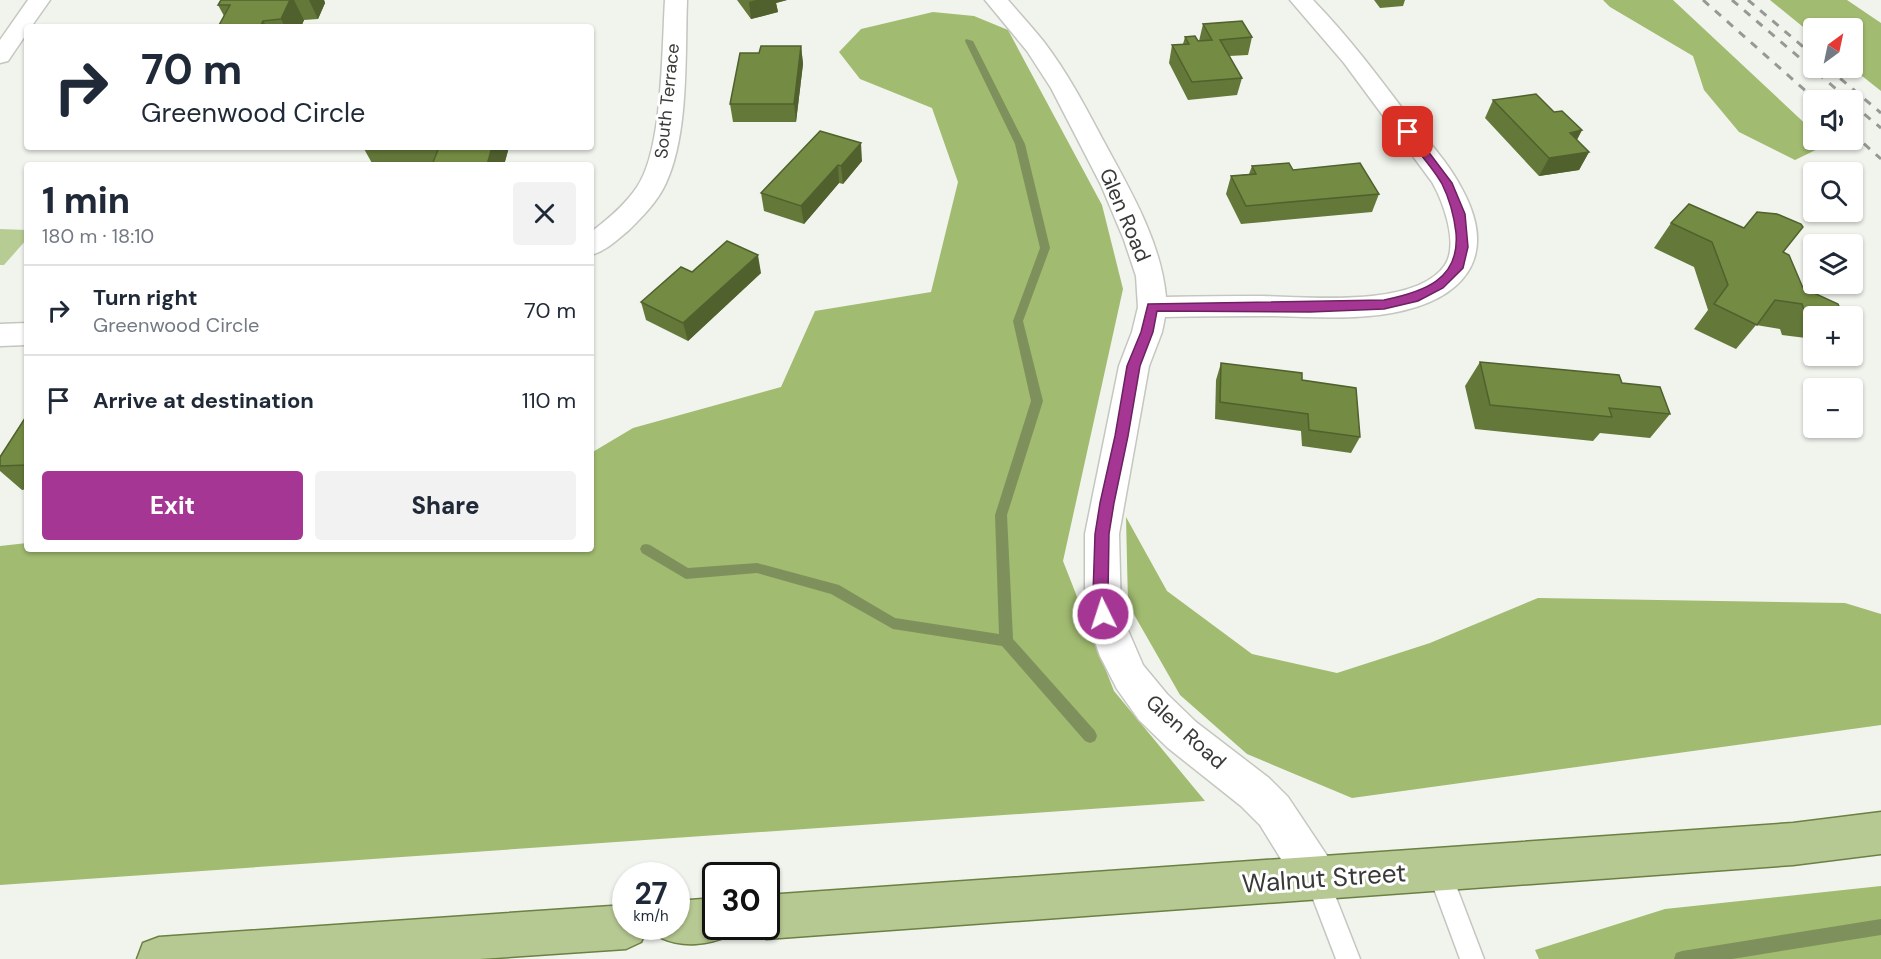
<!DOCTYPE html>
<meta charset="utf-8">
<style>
:root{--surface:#fff;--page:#f2f2f3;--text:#1f2937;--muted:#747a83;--line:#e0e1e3;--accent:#a53693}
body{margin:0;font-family:"DM Sans",sans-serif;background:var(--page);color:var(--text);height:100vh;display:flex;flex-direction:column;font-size:22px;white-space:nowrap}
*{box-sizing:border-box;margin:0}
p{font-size:20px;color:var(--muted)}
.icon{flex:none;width:33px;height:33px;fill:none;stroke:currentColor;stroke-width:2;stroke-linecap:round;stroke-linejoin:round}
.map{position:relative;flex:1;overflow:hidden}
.side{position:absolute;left:24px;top:162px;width:570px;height:390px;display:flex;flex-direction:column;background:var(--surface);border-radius:6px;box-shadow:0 2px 4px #0004}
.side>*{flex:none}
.guide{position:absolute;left:24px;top:24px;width:570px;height:126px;border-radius:6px;box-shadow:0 2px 4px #0004;background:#fff;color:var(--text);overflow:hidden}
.needle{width:39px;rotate:33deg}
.controls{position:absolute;left:1803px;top:18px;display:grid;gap:12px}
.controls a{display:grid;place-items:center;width:60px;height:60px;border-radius:6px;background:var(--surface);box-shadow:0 2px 4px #0004;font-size:30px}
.speed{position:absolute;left:612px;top:862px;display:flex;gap:12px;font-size:30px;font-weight:700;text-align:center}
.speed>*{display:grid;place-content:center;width:78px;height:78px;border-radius:50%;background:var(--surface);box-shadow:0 2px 4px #0004;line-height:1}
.speed small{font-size:15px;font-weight:400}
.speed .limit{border:3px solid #111;border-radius:9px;background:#fff;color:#111}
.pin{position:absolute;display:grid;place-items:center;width:51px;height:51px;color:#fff;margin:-26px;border-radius:12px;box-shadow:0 3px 9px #0006}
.me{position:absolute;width:66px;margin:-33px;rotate:356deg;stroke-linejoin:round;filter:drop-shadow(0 0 4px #0008)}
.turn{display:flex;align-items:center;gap:21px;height:126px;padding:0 18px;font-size:27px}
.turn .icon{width:78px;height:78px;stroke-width:2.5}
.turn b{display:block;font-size:42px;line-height:51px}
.round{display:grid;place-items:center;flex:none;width:63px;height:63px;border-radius:6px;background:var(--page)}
.summary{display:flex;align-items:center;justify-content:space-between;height:102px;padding:0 18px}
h1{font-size:36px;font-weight:800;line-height:45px}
.action{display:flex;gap:12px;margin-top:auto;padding:12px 18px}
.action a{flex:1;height:69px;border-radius:6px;background:var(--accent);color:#fff;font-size:24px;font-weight:800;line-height:69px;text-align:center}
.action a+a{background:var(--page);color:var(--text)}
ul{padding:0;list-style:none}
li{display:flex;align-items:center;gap:18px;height:90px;padding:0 18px;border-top:2px solid var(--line)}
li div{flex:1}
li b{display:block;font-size:22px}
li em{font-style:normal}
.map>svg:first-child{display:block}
</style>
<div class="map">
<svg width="1881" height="959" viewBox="0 0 1881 959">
<rect width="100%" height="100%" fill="#f1f4ed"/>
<path fill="#b7cc93" d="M 0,229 L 27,230 L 27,239 L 4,265 L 0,265 Z"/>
<g fill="#a1bb70">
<path d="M 1603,0 L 1673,0 L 1813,131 L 1814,140 L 1823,140 L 1828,144 L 1795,160 L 1739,132 L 1704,90 L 1693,56 L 1610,7 Z"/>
<path d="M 1770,0 L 1847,0 L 1881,23 L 1881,91 L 1852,68 L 1852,28 L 1814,28 L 1813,35 Z"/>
<path d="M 933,12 L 974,16 L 1008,30 L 1102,205 L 1123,289 L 1063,561 L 1114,691 L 1205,801 L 0,885 L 0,546 L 27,543 L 27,549 L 591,549 L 591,453 L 633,428 L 781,387 L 815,311 L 931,292 L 958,182 L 932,108 L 860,79 L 839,52 L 861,29 Z"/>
<path d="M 1126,517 L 1167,591 L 1252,654 L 1337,673 L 1430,643 L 1538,598 L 1845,603 L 1881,614 L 1881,725 L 1352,798 L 1247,754 L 1180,695 L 1128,604 Z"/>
<path d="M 1881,886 L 1881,959 L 1539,959 L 1535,950 L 1665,909 Z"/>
</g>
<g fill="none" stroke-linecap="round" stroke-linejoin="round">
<g fill="#7e915c" fill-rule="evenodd">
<path d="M 966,39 L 973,41 L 1025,144 L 1050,248 L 1023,321 L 1043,401 L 1007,515 L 1013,639 L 1095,731 L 1097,736 L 1095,741 L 1090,743 L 1085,741 L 1002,646 L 893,629 L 831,594 L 757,573 L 686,579 L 642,553 L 640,549 L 642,545 L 646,544 L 650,545 L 688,568 L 757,563 L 839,585 L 895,618 L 999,634 L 995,515 L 1031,401 L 1013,321 L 1040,248 L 1015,144 L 965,41 Z"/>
<path d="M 1881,919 L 1881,935 L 1732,959 L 1674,959 L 1676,953 L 1682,951 Z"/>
</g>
<defs>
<g id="service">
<path d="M 1439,858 L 1447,862 L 1484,959 L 1460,959 L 1427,870 L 1431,862 Z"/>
<path d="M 1317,866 L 1325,870 L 1360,959 L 1336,959 L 1305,878 L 1309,870 Z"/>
</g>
<g id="minor">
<path d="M 28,0 L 50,0 L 31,27 L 27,27 L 27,33 L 8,61 L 0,63 L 0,40 Z"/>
<path d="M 665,0 L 687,0 C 685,54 689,134 666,183 C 658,201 643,216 629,230 C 617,240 606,251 591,255 L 591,232 C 608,219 625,205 637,187 C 663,150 662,47 665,0 Z"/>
<path d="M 985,0 L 1008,0 C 1020,14 1032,27 1044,42 C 1067,72 1085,106 1103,140 C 1129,188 1161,241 1166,297 C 1198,296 1230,296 1262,296 C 1308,297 1416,308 1445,265 C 1459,244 1443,201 1432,182 L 1344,63 L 1290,0 L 1313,0 C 1348,36 1378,76 1408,116 C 1427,140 1448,162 1462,189 C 1500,259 1462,300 1392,313 C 1353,320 1313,317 1274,316 C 1237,316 1201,316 1165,317 L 1162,332 L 1149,366 L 1119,534 L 1121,614 L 1143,665 L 1167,694 L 1196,722 L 1269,778 L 1288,797 L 1332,863 L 1338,878 L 1332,893 L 1317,899 L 1302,893 L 1260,825 L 1241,806 L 1168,748 L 1139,720 L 1117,689 L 1100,656 L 1085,614 L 1085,534 L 1119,366 L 1132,332 L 1138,307 L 1136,276 L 1124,240 L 1101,185 L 1051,88 L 1027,51 Z"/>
<path d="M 27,323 L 27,345 L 0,346 L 0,324 Z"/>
</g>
<g id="primary">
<path d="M 1881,812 L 1881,854 L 1793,865 L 766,939 L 751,932 L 748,927 L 766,927 L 766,895 L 1793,823 Z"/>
<path d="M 716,898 L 716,927 L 735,927 L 731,935 C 709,945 683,948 661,938 L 656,927 L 676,927 L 676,901 Z"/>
<path d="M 626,905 L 626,927 L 648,927 L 641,942 L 626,949 L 479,959 L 137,959 L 143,943 L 159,937 Z"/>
</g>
</defs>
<use href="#service" stroke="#c4c6c0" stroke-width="3"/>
<use href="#minor" stroke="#c4c6c0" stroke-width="3"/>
<use href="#primary" stroke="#6c8043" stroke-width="3"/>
<use href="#service" fill="#fff" fill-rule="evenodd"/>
<use href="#minor" fill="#fff" fill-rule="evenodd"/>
<use href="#primary" fill="#b7c992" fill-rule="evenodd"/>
<g stroke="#969893" stroke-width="3" stroke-dasharray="8 8" stroke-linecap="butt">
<path d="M 1703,0 L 1816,100"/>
<path d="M 1732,0 L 1849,100"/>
<path d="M 1748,0 L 1814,56"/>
<path d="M 1828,68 L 1881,113"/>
<path d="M 1852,104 L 1881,128"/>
<path d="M 1852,133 L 1881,159"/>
</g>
</g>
<g fill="#637839">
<path d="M 221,0 L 324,0 L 325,3 L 318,19 L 304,20 L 301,27 L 218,27 L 224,16 L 218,5 Z"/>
<path d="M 737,0 L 787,0 L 776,3 L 778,12 L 751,19 Z"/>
<path d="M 1374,0 L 1405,0 L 1403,6 L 1380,8 Z"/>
<path d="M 1203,24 L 1252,37 L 1248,55 L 1229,56 L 1242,78 L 1237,95 L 1188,100 L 1169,63 L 1172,45 L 1183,44 L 1185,37 L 1199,41 Z"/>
<path d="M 801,46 L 803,64 L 796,122 L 733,122 L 730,104 L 759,53 Z"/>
<path d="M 1493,100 L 1554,112 L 1582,130 L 1577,140 L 1589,152 L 1579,170 L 1539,176 L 1485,118 Z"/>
<path d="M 820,131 L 862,161 L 843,184 L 839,183 L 804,224 L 764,211 L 761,193 Z"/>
<path d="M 363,147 L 509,147 L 504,165 L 373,165 Z"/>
<path d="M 1252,166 L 1293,170 L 1379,194 L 1372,212 L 1241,224 L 1226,194 L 1231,176 L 1249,174 Z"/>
<path d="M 1671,223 L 1783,252 L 1803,288 L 1843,315 L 1842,316 L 1814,316 L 1814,339 L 1782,335 L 1780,329 L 1756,325 L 1736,349 L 1694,329 L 1708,310 L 1694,267 L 1654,248 Z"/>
<path d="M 692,272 L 761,273 L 688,341 L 646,320 L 641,302 Z"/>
<path d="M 1480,362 L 1622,383 L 1670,414 L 1650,438 L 1600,433 L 1593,441 L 1475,429 L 1465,386 Z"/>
<path d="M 1221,363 L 1302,380 L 1360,437 L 1351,453 L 1302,446 L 1301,431 L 1215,419 L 1216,380 Z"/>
<path d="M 27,415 L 27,489 L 22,490 L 0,471 L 0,457 Z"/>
</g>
<g fill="#50612e">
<path d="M 290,0 L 294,0 L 304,20 L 301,27 L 285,27 L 281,19 Z"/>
<path d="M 309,0 L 324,0 L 325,3 L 318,19 Z"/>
<path d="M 756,0 L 787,0 L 776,3 L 778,12 L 751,19 L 749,2 Z"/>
<path d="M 263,21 L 267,27 L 260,27 Z"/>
<path d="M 801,46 L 803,64 L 796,122 L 794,104 Z"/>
<path d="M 1582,130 L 1572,148 L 1570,133 Z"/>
<path d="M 861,143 L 862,161 L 843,184 L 841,166 Z"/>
<path d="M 492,147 L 509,147 L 504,165 L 487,165 Z"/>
<path d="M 1589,152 L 1579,170 L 1539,176 L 1549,158 Z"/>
<path d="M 838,165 L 839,183 L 804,224 L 801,206 Z"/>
<path d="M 758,255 L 761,273 L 688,341 L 683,323 Z"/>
</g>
<g fill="#738b42" stroke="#50612e" stroke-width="1.5">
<path d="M 221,0 L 290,0 L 281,19 L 263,21 L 260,27 L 218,27 L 230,5 L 218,5 Z"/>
<path d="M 1242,21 L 1252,37 L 1220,40 L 1242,78 L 1192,82 L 1172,45 L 1189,44 L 1185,37 L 1195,36 L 1198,41 L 1212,40 L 1203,24 Z"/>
<path d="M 761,46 L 801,46 L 794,104 L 730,104 L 740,53 L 759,53 Z"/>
<path d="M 1536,94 L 1554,112 L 1562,111 L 1582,130 L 1570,133 L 1589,152 L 1549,158 L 1493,100 Z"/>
<path d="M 820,131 L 861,143 L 841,166 L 838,165 L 801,206 L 761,193 Z"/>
<path d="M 439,147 L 492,147 L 487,165 L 432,165 Z"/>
<path d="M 1289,163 L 1293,170 L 1360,163 L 1379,194 L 1246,206 L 1231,176 L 1256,174 L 1252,166 Z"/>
<path d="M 1689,204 L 1744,228 L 1757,212 L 1777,214 L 1801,224 L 1803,227 L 1783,252 L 1789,255 L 1803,288 L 1838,304 L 1843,315 L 1804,310 L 1802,304 L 1775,300 L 1757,325 L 1714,304 L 1728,285 L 1712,242 L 1671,223 Z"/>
<path d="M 727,241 L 758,255 L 683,323 L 641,302 L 681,267 L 692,272 Z"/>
<path d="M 1480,362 L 1619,375 L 1622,383 L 1660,387 L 1670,414 L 1609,408 L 1612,417 L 1490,405 Z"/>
<path d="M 1221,363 L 1302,373 L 1302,380 L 1356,388 L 1360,437 L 1309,430 L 1308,414 L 1220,402 Z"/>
<path d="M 27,415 L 27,465 L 0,466 L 0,457 Z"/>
</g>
<path fill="#a53693" stroke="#6b2360" stroke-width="1.5" d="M 1408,129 L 1412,130 L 1452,183 L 1465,214 L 1468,247 L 1463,268 L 1443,288 L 1418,301 L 1384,309 L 1310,312 L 1157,311 L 1153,332 L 1140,366 L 1128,436 L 1114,503 L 1109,534 L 1108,595 L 1111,614 L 1109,619 L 1103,621 L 1098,619 L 1093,595 L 1095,534 L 1100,503 L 1115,436 L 1127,366 L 1141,332 L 1148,304 L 1384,300 C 1423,292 1460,280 1456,233 C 1454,216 1450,200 1442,184 C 1432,166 1415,149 1403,132 Z"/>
<g text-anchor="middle" stroke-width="6" stroke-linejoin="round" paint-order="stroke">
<g font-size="18" fill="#393a37" stroke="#fff">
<text transform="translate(667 101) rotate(-84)" y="6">South Terrace</text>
</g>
<g font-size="21" fill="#393a37" stroke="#fff">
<text transform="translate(1125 215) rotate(67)" y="7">Glen Road</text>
<text transform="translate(1186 732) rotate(42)" y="7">Glen Road</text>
</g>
<g font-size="26" fill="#393a37" stroke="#fff">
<text transform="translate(1324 878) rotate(-4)" y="9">Walnut Street</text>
</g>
</g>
</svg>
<div class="controls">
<a><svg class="needle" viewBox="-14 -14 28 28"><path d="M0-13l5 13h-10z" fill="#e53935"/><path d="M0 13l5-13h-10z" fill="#747a83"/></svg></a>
<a><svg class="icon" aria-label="sound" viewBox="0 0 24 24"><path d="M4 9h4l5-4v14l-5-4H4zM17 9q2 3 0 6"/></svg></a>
<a><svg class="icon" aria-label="search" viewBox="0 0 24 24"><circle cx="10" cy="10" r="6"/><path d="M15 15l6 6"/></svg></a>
<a><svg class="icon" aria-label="layers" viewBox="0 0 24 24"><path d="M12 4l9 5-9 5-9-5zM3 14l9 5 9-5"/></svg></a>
<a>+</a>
<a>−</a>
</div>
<div class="speed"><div>27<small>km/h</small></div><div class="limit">30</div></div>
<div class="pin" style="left:1408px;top:132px;background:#d93025"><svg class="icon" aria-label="arrive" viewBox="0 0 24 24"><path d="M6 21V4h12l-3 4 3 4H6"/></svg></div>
<svg class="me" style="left:1103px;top:614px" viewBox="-20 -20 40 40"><circle r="17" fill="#a53693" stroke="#fff" stroke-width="3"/><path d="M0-11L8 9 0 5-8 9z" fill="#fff"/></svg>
<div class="guide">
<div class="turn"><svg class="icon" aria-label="right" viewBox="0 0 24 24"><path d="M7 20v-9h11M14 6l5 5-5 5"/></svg><div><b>70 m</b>Greenwood Circle</div></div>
</div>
<section class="side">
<div class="summary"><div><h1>1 min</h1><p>180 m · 18:10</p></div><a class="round"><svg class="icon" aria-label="close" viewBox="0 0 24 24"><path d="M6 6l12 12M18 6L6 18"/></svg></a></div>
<ul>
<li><svg class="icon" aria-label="right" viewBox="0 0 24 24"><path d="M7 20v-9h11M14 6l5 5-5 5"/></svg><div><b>Turn right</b><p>Greenwood Circle</p></div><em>70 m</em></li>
<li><svg class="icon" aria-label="arrive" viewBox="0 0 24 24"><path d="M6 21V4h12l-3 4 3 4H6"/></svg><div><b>Arrive at destination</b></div><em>110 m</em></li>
</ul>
<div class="action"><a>Exit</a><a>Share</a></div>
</section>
</div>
